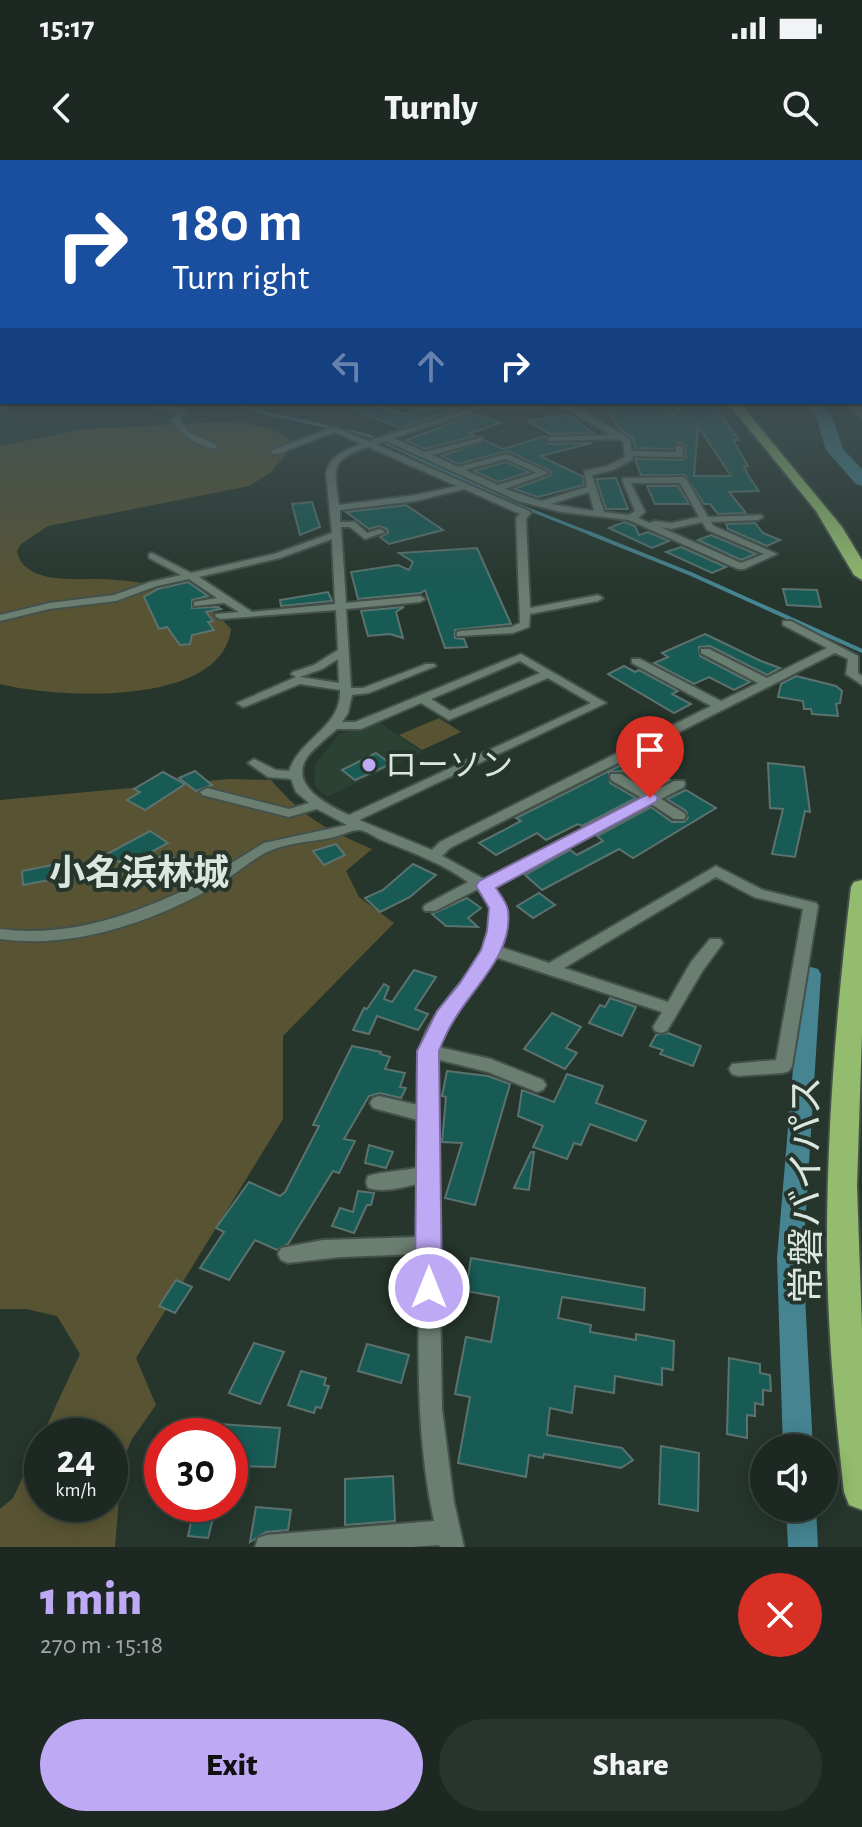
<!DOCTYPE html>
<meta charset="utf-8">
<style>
:root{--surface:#1c2821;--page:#29342e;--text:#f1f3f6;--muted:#a0a6a5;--line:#3a443f;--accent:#bea9f5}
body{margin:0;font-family:"Alegreya Sans","Noto Sans JP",sans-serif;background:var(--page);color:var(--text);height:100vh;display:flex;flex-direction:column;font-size:30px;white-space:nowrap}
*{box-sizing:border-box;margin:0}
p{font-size:26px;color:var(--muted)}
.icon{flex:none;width:44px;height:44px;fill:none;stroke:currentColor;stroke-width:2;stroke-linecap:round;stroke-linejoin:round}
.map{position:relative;height:1387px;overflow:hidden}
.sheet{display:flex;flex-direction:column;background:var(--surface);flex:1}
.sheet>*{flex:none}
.hud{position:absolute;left:0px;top:0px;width:862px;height:244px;box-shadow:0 4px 20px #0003,0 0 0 2px var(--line);background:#1a4fa0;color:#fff;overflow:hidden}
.buttons{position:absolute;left:750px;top:1274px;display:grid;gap:16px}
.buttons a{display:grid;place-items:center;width:88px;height:88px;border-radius:50%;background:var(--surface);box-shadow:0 4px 20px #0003,0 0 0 2px var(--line);font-size:40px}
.speed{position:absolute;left:24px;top:1258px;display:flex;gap:16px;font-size:40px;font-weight:700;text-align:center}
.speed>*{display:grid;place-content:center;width:104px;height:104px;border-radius:50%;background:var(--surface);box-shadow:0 4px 20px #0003,0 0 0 2px var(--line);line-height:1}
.speed small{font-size:20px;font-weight:400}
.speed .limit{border:12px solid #d22;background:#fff;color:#111}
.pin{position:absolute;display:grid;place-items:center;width:68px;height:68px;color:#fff;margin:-82px -34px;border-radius:50% 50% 50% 0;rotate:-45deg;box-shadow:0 0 8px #0007}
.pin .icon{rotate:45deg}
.me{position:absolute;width:88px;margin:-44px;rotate:0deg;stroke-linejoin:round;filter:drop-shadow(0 0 6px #0008)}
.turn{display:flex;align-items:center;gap:28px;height:168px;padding:0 40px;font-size:36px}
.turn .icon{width:104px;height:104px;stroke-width:2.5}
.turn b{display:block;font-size:56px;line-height:68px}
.lanes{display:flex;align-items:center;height:76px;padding:0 40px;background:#0003;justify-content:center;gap:40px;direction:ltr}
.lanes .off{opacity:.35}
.round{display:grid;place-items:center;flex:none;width:84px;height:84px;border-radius:42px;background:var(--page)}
.head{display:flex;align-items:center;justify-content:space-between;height:136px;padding:0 40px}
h1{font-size:48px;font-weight:800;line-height:60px;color:var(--accent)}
.primary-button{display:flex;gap:16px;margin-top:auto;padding:16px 40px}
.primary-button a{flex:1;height:92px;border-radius:48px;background:var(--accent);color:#111;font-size:32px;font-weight:800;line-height:92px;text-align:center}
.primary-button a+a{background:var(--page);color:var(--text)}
.status{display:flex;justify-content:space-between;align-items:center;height:56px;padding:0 40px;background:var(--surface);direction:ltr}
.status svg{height:22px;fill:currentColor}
header{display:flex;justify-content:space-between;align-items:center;height:104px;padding:0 40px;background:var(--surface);font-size:36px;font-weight:800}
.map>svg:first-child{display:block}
</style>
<div class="status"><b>15:17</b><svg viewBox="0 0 49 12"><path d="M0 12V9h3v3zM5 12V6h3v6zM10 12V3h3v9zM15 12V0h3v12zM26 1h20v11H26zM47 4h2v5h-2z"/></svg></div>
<header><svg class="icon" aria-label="back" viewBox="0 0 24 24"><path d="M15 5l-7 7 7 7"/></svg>Turnly<svg class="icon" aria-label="search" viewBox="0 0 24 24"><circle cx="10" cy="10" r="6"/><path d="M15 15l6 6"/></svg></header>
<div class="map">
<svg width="862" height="1387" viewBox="0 0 862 1387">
<rect width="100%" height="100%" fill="#26362c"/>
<path fill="#2b4134" d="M 379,562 L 422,592 L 327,637 L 314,624 L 315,604 L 339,574 Z"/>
<g fill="#585433" fill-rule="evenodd">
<path d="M 224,262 C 247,263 279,266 294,285 L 270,313 L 249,326 L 48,366 L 21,384 L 17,391 C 24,426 78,418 103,419 C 131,421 163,424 188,434 C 203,440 220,457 231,469 C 222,548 55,538 0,524 L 0,286 L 85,269 Z"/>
<path d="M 439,558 L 461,572 L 422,590 L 399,575 Z"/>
<path d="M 229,619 L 271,620 C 305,659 326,669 372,689 L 346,711 L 359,737 L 394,763 L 283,876 L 283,959 L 136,1198 L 156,1245 L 132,1279 L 122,1302 L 115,1387 L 0,1387 L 0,1349 L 13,1338 L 80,1194 L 57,1156 L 26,1149 L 0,1149 L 0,640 ZM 42,1276 L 110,1276 L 110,1344 L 42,1344 Z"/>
</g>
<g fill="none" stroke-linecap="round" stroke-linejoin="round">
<path stroke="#468491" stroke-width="3" d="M 230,242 L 265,253 L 370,276 L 518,345 L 594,375"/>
<path stroke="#468491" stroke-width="4" d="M 589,373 L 691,414 L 862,491"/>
<g fill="#468491" fill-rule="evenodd">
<path d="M 811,807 L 818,809 L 821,814 L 803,1098 L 813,1288 L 783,1288 L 777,1098 L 801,814 L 804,809 Z"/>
<path d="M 786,1348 L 816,1348 L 818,1387 L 788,1387 Z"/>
</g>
<path fill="#468491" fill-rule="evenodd" d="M 806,242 L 822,242 L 832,257 L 843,289 L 862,309 L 862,326 L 856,324 L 826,290 L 816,257 Z"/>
</g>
<g fill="#185b55" stroke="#5b726e" stroke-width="2" fill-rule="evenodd">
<path d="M 358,242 L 405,254 L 417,249 L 460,248 L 400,268 L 355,250 Z"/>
<path d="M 604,242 L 666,242 L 672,257 L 682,242 L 713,244 L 739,280 L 733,280 L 748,306 L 744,306 L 748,315 L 759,331 L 729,332 L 746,353 L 718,354 L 710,344 L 704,344 L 685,315 L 641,315 L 635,299 L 683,300 L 686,297 L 685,285 L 677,282 L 673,289 L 635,288 L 633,278 L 618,268 ZM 698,266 L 731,316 L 694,316 Z"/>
<path d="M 476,254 L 501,263 L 470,273 L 475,276 L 425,289 L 406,280 Z"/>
<path d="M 568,254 L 593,273 L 550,274 L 528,261 Z"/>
<path d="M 545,276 L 548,284 L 592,283 L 540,296 L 582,316 L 584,325 L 538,337 L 514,329 L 550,316 L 552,312 L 508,291 L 458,304 L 441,296 L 486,281 L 503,289 Z"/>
<path d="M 506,302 L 529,312 L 498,322 L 474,311 Z"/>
<path d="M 616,318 L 625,341 L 628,349 L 606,349 L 596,319 Z"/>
<path d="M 647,326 L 678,326 L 689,344 L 655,344 Z"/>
<path d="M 312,342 L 320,367 L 300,375 L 292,344 Z"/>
<path d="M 406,345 L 443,370 L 389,384 L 380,377 L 388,373 L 387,369 L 379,366 L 369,369 L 346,352 Z"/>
<path d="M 624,362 L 635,366 L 639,375 L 648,372 L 669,381 L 652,388 L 609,368 Z"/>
<path d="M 755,363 L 763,373 L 780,380 L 767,386 L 728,369 L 726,364 Z"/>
<path d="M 711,375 L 756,394 L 741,400 L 698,380 Z"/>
<path d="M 681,387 L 726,407 L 712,413 L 666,392 Z"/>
<path d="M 477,388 L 511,464 L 455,470 L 455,478 L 464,479 L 467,487 L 445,488 L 425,430 L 421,433 L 358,439 L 351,412 L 398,405 L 409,410 L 413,402 L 399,393 Z"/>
<path d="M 188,422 L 208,436 L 192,440 L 192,448 L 218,447 L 221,449 L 206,452 L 213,461 L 208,462 L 214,470 L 192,475 L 190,484 L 180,485 L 167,467 L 159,469 L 144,437 L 158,429 Z"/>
<path d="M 783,429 L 817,430 L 821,447 L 787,445 Z"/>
<path d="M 328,432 L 332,441 L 281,446 L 280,440 Z"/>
<path d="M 404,447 L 396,452 L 403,478 L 390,474 L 368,476 L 361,451 Z"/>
<path d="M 705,474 L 761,501 L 780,508 L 767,515 L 710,486 L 699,487 L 700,496 L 750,522 L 734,530 L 709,517 L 694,524 L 654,503 L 668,497 L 662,493 Z"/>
<path d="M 624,506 L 635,512 L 639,510 L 678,531 L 672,534 L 691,544 L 674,553 L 608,514 Z"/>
<path d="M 796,516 L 836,526 L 842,531 L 840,543 L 836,544 L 838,556 L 812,554 L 811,549 L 804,549 L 803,541 L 778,537 L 781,524 Z"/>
<path d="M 376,593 L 391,604 L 355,620 L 342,610 Z"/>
<path d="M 633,599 L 670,620 L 651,630 L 623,611 L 609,612 L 610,623 L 636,638 L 582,666 L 578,664 L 546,680 L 537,673 L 496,695 L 479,683 L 521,661 L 516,658 Z"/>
<path d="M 768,603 L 804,607 L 810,652 L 805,651 L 795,697 L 772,694 L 783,649 L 770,648 Z"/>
<path d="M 195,611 L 212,625 L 196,631 L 179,618 Z"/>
<path d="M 163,612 L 185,624 L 145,650 L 127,640 L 140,632 L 134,629 Z"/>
<path d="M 686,630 L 716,648 L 633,698 L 619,689 L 542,730 L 525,715 L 570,690 L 577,695 L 603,681 L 597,676 L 651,647 L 672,662 L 684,662 L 688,658 L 686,651 L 667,639 Z"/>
<path d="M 150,671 L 168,683 L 129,704 L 123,700 L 119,702 L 107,694 Z"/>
<path d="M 336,684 L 345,695 L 324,705 L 313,691 Z"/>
<path d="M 413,704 L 436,715 L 410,737 L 380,752 L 365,738 L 383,730 Z"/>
<path d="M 52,705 L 54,719 L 23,725 L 22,711 Z"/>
<path d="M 539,733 L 555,745 L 533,758 L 517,746 Z"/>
<path d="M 467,738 L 481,748 L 468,758 L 478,767 L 446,766 L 432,754 Z"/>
<path d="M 414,810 L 436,817 L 415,849 L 428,854 L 418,870 L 377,856 L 369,874 L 353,870 L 364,848 L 367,849 L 384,824 L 389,827 L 384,839 L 392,842 Z"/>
<path d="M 610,838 L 636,847 L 622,876 L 589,863 L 600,845 L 605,847 Z"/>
<path d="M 552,853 L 581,867 L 566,888 L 577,893 L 565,909 L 524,889 Z"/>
<path d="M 668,873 L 701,886 L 693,906 L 660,894 L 663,890 L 650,886 L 656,875 Z"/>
<path d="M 352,886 L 381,892 L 380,894 L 390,897 L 385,909 L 405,913 L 400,927 L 406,928 L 401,938 L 380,933 L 369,936 L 344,979 L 355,981 L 339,1013 L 333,1011 L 288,1084 L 277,1090 L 255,1080 L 229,1120 L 200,1108 L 224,1072 L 216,1068 L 249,1022 L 280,1036 L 285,1032 L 319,966 L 313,965 Z"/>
<path d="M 447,911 L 488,916 L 510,924 L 475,1045 L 445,1038 L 462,983 L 442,982 L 446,937 L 442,936 Z"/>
<path d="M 567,914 L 603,926 L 596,943 L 646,961 L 636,981 L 590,964 L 581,985 L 574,983 L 567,999 L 533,987 L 543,966 L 518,956 L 522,930 L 554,942 Z"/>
<path d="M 369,985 L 393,992 L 386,1008 L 365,1003 Z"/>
<path d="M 531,992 L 534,992 L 529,1030 L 514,1028 Z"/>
<path d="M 358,1031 L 374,1033 L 371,1045 L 367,1045 L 354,1073 L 332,1066 L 340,1048 L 353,1052 Z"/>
<path d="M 471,1098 L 645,1128 L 644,1150 L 562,1137 L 558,1158 L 591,1165 L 590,1172 L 636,1180 L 636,1174 L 674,1181 L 673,1210 L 662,1208 L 662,1225 L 615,1216 L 614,1233 L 575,1226 L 572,1253 L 550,1248 L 547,1275 L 622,1288 L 633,1300 L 621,1308 L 544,1294 L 543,1298 L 529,1295 L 526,1317 L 458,1303 L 470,1237 L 455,1234 L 466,1177 L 491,1182 L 499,1137 L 466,1131 Z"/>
<path d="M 176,1120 L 192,1127 L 175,1153 L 159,1146 Z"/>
<path d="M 254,1183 L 284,1192 L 260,1244 L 229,1233 Z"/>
<path d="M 367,1184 L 409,1195 L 401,1223 L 358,1211 Z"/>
<path d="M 729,1198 L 760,1204 L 760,1213 L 770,1215 L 771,1231 L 763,1230 L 763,1245 L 755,1243 L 755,1256 L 747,1255 L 747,1278 L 727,1274 Z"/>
<path d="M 301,1211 L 326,1218 L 324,1225 L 329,1226 L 321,1248 L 316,1247 L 314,1253 L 288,1245 Z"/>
<path d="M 205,1263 L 280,1268 L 275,1307 L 237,1306 L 238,1299 L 230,1299 L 230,1276 L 203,1276 Z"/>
<path d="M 661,1286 L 699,1293 L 698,1351 L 659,1344 Z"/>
<path d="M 393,1316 L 395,1361 L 345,1365 L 345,1319 Z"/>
<path d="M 256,1347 L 291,1350 L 288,1370 L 266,1372 L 250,1382 Z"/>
<path d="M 193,1353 L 214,1355 L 208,1378 L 188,1376 Z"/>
</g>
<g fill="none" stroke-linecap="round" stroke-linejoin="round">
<defs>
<g id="minor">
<path d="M 154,242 L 162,242 L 185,251 L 186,253 L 179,260 L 188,272 L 217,285 L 217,289 C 197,287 182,275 171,260 L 177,254 L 155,247 Z"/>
<path d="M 546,242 L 566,242 L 630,279 L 632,291 L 676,292 L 676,285 L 683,287 L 683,297 L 633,296 L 632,300 L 613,310 L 592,315 L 604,352 L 629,355 L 635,351 L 622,320 L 623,318 L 683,317 L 687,320 L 708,357 L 761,355 L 763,357 L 758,360 L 711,362 L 714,366 L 777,394 L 744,409 L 738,409 L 629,360 L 561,352 L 518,341 L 386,281 L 376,284 L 529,351 L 531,353 L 526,359 L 530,448 L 598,435 L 603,438 L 598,441 L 530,454 L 529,467 L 513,473 L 457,476 L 457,472 L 461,471 L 511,467 L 520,463 L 516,358 L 520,354 L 464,329 L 416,341 L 340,350 L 340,362 L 355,362 L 367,373 L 380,369 L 385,372 L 365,379 L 350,367 L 341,367 L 346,443 L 420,436 L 425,439 L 420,442 L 346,449 L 351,528 L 363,528 L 426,504 L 434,504 L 436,506 L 369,533 L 352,535 L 348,553 L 342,562 L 355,562 L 521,494 L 606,543 L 359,660 L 432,690 L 440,682 L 711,546 L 632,503 L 632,499 L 640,499 L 721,541 L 758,523 L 701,493 L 701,489 L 709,489 L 767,518 L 827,488 L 783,465 L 783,461 L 791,461 L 858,496 L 858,513 L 862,516 L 862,525 L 846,514 L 848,499 L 835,493 L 450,688 L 442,696 L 486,720 L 642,638 L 611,620 L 610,617 L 611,614 L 621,614 L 651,633 L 674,621 L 684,621 L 685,624 L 684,627 L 661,639 L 684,653 L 686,656 L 684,659 L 674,659 L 651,644 L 493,728 C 508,752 508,761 500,787 L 549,803 L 716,706 L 763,730 L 816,743 L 818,746 L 792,906 L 789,911 L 783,913 L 738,916 L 732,914 L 729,909 L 732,904 L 776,900 L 803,749 L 754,737 L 716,717 L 564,808 L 668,842 L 691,802 L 710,779 L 720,779 L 723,783 L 703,810 L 667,871 L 661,873 L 655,871 L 653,867 L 662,852 L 495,797 L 449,860 L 438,887 L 491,899 L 543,920 L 546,925 L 543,930 L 537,932 L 488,912 L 436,899 L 442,1249 L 454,1342 L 464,1387 L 440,1387 L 439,1385 L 411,1387 L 255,1387 L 258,1378 L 267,1375 L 434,1361 C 415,1274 418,1183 420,1094 L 341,1097 L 288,1103 L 281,1100 L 278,1094 L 281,1088 L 323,1080 L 420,1077 L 421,1023 C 404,1027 385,1033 368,1028 L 366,1022 L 368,1016 C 385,1011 404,1011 421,1007 L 418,960 L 373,948 L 370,943 L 373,938 L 379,936 L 418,945 C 417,921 416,895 426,872 C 443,832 523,774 478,729 L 435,751 L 425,751 L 423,748 L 425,745 L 468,722 C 442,703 411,692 381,680 C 375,677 365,670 359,670 C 350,670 338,677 330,678 C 308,682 285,683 265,693 C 247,703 232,717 214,727 C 149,763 75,789 0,779 L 0,769 C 71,778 136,754 199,723 L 160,701 L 158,698 L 160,695 L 170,695 L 210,716 L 264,683 L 347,665 L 317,649 L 289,657 L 202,635 L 200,632 L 207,628 L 289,649 L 309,643 L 296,632 L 291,619 L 268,617 L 248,603 L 254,599 L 276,610 L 289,611 C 300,578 342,567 340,530 L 300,524 L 247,546 L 243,547 L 237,543 L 296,517 L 291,514 L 293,512 L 314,505 L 338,490 L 336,450 L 220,459 L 215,456 L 216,454 L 239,452 L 224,443 L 194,446 L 194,442 L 217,438 L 189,419 L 157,426 L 116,441 L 49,449 L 0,461 L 0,455 L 49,443 L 114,435 L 150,422 L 181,415 L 149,398 L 149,394 L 152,393 L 191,413 L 274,394 L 332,373 L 326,313 C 330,296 346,289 361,284 L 335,272 L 278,294 L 272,294 L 272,290 L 335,267 L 369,281 L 486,243 ZM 560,245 L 611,275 L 551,277 L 548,277 L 548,281 L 619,279 L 623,282 L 625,297 L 607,306 L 584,311 L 587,327 L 541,341 L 505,329 L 549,313 L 507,294 L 458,307 L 432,295 L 483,281 L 483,277 L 425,292 L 394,278 L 487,247 L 534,248 ZM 368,287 L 457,326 L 416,335 L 339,345 C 334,308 329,300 368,287 ZM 506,299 L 537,313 L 498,325 L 465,310 ZM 631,323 L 680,323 L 699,357 L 671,363 L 654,361 L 650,363 L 638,358 L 645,352 ZM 589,332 L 594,351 L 551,344 ZM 702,362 L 707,370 L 764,394 L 741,403 L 660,367 L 671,369 ZM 332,379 L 335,444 L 252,452 L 199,417 L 280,398 ZM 338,499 L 339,523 L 300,517 L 322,509 ZM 520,501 L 540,513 L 450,551 L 431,539 ZM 548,518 L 591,543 L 349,655 C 328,645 287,625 308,596 C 316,586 327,578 337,569 L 361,569 L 421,543 L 449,560 Z"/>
<path d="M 849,242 L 853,242 L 862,252 L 862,259 L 847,246 Z"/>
</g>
<g id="trunk">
<path d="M 727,242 L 739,242 L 842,367 L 862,400 L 862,420 L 854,415 L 816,351 Z"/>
<path d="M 862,720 L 862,873 L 857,1026 L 862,1168 L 862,1350 L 849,1345 L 844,1332 C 835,1249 827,1167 827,1084 C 827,964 837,846 851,727 L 854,722 Z"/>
</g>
</defs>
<use href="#minor" stroke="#44514a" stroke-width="4"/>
<use href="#trunk" stroke="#44514a" stroke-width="4"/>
<use href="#minor" fill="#6b7e72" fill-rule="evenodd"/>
<use href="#trunk" fill="#93bc6e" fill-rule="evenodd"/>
</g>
<linearGradient id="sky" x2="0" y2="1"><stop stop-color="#151e18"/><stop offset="0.55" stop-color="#415256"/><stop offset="1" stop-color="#415256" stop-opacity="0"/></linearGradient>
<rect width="862" height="433" fill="url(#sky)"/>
<path fill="#bea9f5" stroke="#7c6e9f" stroke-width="2" d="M 650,633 L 656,635 L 658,638 L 656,642 L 496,728 C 500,734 507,743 508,750 C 514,794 472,828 453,862 C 447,871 443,881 439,891 L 442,1128 L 438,1137 L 429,1140 L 419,1137 L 415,1128 L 417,891 L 437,851 L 460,823 L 481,790 L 487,771 L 489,748 L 476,726 L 479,721 Z"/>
<circle fill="#bea9f5" stroke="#26362c" stroke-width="3" cx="369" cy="605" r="8"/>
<g text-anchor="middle" stroke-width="8" stroke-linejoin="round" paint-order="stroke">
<g font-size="32" fill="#dce6e0" stroke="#26362c" text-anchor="start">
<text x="385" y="616">ローソン</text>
</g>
<g font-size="36" font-weight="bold" fill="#dce6e0" stroke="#26362c">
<text x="139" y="725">小名浜林城</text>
</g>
<g font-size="38" fill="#dce6e0" stroke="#26362c">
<text transform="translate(806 1030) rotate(-90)" y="13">常磐バイパス</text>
</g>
</g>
</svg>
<div class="buttons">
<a><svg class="icon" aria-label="sound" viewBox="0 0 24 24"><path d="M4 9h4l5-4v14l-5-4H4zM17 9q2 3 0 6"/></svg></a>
</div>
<div class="speed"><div>24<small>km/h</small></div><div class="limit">30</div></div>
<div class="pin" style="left:650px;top:638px;background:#d93025"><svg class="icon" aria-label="arrive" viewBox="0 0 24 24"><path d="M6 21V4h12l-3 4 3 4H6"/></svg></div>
<svg class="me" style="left:429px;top:1128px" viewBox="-20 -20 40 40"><circle r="17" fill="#bea9f5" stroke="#fff" stroke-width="3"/><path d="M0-11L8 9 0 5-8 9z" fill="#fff"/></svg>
<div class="hud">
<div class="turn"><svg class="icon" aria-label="right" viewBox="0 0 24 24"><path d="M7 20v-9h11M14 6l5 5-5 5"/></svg><div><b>180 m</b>Turn right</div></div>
<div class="lanes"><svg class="icon off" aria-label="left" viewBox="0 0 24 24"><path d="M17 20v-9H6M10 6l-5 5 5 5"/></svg><svg class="icon off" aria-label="ahead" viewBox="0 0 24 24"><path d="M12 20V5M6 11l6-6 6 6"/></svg><svg class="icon" aria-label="right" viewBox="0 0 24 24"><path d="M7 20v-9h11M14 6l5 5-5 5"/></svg></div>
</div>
</div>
<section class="sheet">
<div class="head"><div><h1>1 min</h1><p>270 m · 15:18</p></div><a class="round" style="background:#d93025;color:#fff"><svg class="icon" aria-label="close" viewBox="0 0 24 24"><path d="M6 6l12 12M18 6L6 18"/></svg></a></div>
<div class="primary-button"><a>Exit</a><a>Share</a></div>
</section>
